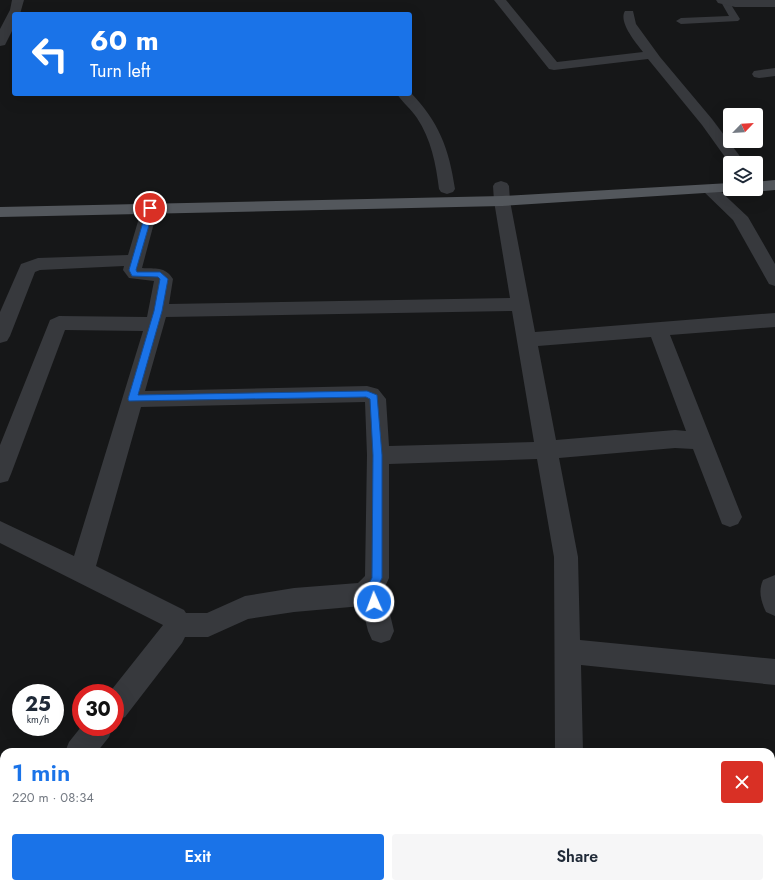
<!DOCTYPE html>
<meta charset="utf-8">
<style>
:root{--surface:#fff;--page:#f6f6f7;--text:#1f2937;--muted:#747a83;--accent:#1a73e8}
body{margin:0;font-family:Jost,sans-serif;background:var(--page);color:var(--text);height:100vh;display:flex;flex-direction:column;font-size:15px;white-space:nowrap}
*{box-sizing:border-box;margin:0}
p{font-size:13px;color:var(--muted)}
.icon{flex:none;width:22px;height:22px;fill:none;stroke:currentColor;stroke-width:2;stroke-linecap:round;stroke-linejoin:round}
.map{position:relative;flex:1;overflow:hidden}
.details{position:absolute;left:0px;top:748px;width:775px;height:140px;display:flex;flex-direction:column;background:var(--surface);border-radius:12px 12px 0 0;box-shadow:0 4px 16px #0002}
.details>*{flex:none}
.hud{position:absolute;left:12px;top:12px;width:400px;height:84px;border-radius:4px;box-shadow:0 4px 16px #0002;background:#1a73e8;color:#fff;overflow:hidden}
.needle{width:26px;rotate:65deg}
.buttons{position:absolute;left:723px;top:108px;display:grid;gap:8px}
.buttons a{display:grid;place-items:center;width:40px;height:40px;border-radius:4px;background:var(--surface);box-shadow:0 4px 16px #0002;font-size:20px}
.speed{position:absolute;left:12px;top:684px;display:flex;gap:8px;font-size:20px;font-weight:700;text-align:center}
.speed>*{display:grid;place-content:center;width:52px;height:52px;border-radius:50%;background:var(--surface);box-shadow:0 4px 16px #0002;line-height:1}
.speed small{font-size:10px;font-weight:400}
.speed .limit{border:6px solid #d22;background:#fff;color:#111}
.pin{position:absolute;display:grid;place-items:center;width:34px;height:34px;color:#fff;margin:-17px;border:2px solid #fff;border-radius:50%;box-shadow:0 1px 4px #0007}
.me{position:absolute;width:44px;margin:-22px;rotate:358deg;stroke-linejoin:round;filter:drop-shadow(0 0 3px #0008)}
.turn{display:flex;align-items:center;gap:14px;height:84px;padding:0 12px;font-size:18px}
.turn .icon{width:52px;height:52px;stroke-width:2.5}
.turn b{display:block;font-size:28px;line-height:34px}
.round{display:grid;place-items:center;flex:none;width:42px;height:42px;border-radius:4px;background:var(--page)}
.summary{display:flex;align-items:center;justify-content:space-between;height:68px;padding:0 12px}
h1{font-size:24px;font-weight:600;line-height:30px;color:var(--accent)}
.button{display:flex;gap:8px;margin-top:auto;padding:8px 12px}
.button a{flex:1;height:46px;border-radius:4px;background:var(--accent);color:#fff;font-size:16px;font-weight:600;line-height:46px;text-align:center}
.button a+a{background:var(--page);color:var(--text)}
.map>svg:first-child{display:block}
</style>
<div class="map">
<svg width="775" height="888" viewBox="0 0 775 888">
<rect width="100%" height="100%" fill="#161718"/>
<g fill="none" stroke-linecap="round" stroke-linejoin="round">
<path fill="#37393d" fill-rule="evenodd" d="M 722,0 L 728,0 L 740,19 L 738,21 L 681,24 L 676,21 L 681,18 L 729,16 L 721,2 Z"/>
<g fill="#37393d" fill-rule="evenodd">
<path d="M 12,0 L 24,0 L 20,14 L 14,14 L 14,27 L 5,45 L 0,46 L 0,29 L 10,10 Z"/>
<path d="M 494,0 L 506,0 L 557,62 L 643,52 C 636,43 618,22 625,11 L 633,11 L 636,24 L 660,57 L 712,119 L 745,163 L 730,163 L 730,164 L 702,125 L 648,59 L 554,70 L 549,69 Z"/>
<path d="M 716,0 L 775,0 L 775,7 L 735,7 L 718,3 Z"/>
<path d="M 775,68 L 775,76 L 759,78 L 754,77 L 752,74 L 754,71 Z"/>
<path d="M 410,92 C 439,122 449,148 455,189 L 453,192 L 447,194 L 441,192 L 439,189 C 436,164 431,139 417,118 C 411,109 403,103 397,94 L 410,94 Z"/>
<path d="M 501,181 L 507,183 L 509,186 L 510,201 L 535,332 L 775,313 L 775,327 L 670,335 L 742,517 L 738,524 L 730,527 L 722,524 L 693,449 L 675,448 L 559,458 L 578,557 L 580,640 L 775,659 L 775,685 L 581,665 L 583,752 L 555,752 L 554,557 L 537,459 L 389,464 L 389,578 L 384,589 L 394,631 L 390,640 L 381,643 L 372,640 L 368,631 L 362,606 L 294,612 L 248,619 L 208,637 L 185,637 L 182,643 L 125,717 L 115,721 L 115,693 L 109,693 L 163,625 L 0,543 L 0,521 L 74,556 L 143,331 L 65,330 L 11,474 L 8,481 L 0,483 L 0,445 L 50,320 L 59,316 L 147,317 L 154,281 L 129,278 L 123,270 L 124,266 L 40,270 L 35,272 L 10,336 L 7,341 L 0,343 L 0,312 L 21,264 L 38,258 L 128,255 L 142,208 L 144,204 L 150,203 L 156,204 L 158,208 L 142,268 C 155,269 165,266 173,279 L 169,304 L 510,298 L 494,201 L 493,186 L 495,183 ZM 512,311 L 534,442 L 389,446 L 386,399 L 378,389 L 367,386 L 145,391 L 166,317 ZM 651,337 L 686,431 L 675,430 L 556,440 L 538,346 ZM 365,402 L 367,455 L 365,576 L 358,583 L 294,588 L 245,596 L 207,613 L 186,613 L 184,610 L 96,566 L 141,407 Z"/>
<path d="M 710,185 L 716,187 L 748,217 L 775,264 L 775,286 L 769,284 L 733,220 L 702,190 L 704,187 Z"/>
<path d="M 775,575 L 775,616 L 766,612 C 761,601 758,591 763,580 Z"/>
<path d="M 81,727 L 113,727 L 109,737 L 97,752 L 65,752 L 69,742 Z"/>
<rect x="547" y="884" width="32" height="4"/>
</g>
<g fill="#45494d" fill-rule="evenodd">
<path d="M 0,822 L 4,823 L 4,855 L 0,854 Z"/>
<path d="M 59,884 L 96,884 L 98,888 L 61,888 Z"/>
</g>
<g fill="#53575c" fill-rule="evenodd">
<path d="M 775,180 L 775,190 L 756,192 L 749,189 L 756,189 L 756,182 Z"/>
<path d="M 730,183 L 730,189 L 737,189 L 736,191 L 502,206 L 0,217 L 0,207 L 502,196 Z"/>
</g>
</g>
<path fill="#1a73e8" stroke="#114b97" d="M 150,206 L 154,208 L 136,270 L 137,272 L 160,272 L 168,279 L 162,311 L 138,395 L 367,391 L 377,395 L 382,455 L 382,578 L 377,588 L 380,602 L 378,606 L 374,607 L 371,606 L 366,588 L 372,578 L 373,455 L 370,399 L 366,397 L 129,401 L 128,399 L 154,311 L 160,279 L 158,277 L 132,276 L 129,270 L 147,208 Z"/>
</svg>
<div class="buttons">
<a><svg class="needle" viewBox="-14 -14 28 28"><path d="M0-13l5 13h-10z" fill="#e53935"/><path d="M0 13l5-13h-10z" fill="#747a83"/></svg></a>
<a><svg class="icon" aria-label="layers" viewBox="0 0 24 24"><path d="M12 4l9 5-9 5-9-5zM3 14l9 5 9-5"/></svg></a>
</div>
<div class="speed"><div>25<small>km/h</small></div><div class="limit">30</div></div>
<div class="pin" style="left:150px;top:208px;background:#d93025"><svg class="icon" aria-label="arrive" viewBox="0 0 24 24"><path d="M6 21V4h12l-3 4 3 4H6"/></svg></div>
<svg class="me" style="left:374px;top:602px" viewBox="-20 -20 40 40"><circle r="17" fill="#1a73e8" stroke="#fff" stroke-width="3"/><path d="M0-11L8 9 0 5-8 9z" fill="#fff"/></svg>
<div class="hud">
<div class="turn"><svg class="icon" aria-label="left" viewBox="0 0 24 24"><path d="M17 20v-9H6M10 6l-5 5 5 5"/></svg><div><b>60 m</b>Turn left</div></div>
</div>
<section class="details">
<div class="summary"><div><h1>1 min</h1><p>220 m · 08:34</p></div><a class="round" style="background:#d93025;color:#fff"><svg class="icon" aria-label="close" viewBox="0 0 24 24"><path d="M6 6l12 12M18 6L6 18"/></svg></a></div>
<div class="button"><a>Exit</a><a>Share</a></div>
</section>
</div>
